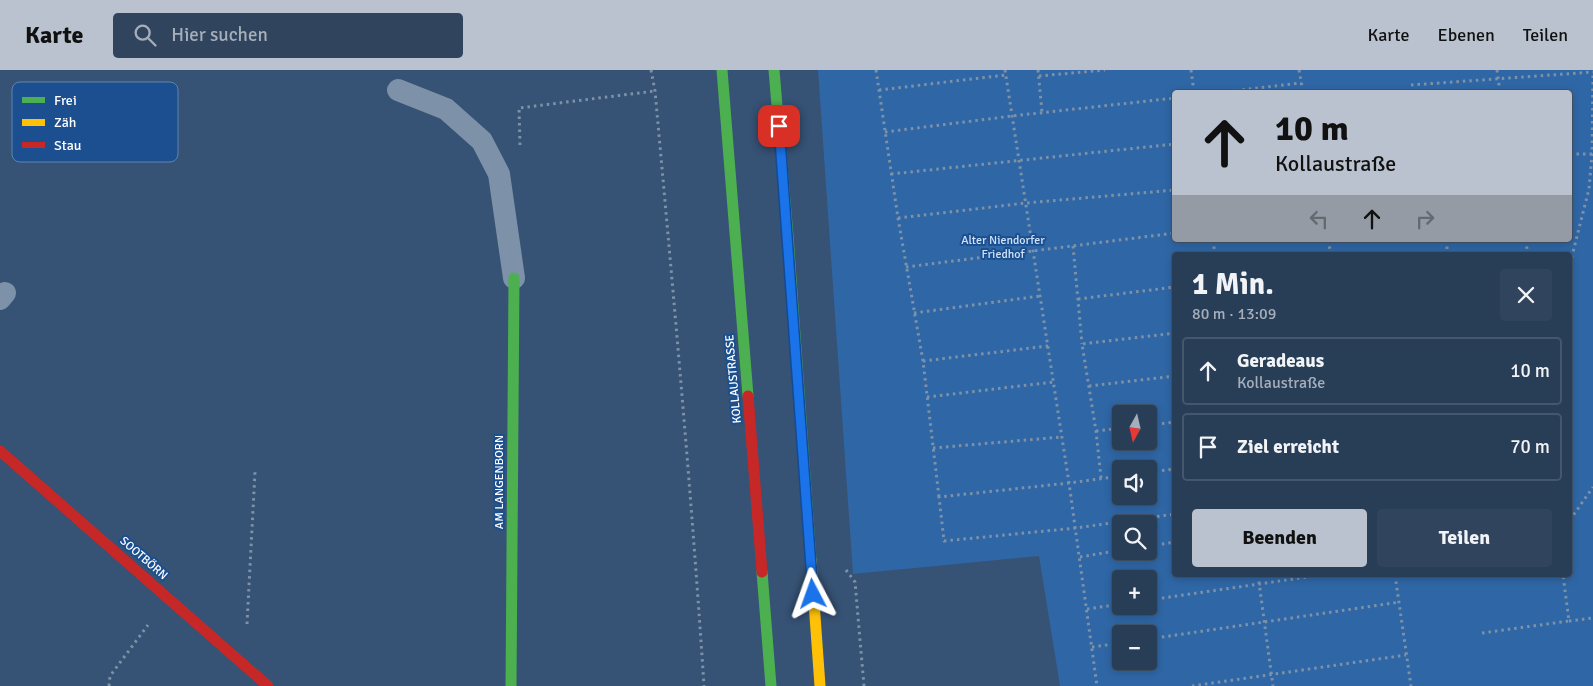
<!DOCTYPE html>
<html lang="de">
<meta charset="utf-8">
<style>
:root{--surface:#283e57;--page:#30455d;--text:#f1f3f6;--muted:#a5aeba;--line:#44576d;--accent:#b9c2ce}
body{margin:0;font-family:Signika,sans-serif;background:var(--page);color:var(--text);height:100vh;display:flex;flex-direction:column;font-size:19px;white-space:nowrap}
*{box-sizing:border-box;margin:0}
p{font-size:16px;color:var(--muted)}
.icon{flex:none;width:28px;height:28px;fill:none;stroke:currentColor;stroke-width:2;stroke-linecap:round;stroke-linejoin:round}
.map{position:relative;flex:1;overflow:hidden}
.side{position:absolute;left:1172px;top:182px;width:400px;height:325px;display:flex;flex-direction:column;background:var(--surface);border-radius:5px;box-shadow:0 2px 8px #0003,0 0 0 1px var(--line)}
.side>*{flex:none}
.hud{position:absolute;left:1172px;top:20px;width:400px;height:152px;border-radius:5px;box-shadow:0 2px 8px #0003,0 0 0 1px var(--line);background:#b9c2ce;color:#111;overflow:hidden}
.needle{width:32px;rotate:188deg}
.controls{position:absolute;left:1112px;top:335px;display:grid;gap:10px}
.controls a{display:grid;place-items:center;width:45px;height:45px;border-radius:5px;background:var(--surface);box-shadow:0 2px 8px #0003,0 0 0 1px var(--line);font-size:25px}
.pin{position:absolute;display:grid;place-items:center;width:42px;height:42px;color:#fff;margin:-21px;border-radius:10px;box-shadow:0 2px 8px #0006}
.me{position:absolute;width:55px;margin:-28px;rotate:356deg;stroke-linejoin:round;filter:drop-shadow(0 0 4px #0008)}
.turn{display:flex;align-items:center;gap:18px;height:105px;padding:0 20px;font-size:22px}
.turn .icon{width:65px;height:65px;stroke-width:2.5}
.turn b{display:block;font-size:35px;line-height:42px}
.lanes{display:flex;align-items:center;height:48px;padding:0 20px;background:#0003;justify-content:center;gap:25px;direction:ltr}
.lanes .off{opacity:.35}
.round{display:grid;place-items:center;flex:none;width:52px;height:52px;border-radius:5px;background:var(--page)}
.head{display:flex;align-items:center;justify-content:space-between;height:85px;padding:0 20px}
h1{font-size:30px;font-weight:700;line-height:38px}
.action{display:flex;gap:10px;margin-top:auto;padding:10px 20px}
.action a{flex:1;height:58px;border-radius:5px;background:var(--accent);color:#111;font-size:20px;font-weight:700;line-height:58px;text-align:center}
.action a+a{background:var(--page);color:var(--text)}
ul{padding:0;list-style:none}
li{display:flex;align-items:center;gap:15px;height:68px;margin:0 10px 8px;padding:0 10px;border:2px solid var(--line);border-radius:5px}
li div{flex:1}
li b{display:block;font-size:19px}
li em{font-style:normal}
header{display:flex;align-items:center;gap:30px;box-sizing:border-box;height:70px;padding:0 25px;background:var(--accent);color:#111}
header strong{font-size:24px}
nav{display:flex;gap:28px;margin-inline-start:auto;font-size:18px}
.search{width:350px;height:45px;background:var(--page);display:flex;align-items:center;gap:12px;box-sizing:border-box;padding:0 18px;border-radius:5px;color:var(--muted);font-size:19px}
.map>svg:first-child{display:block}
</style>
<header>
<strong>Karte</strong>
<div class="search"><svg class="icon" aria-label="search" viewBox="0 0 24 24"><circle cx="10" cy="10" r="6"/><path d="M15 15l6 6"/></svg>Hier suchen</div>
<nav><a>Karte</a><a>Ebenen</a><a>Teilen</a></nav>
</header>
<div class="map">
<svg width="1593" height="616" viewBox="0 0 1593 616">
<rect width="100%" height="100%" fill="#365274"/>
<path fill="#2f66a5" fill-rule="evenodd" d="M 818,0 L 1593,0 L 1593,616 L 1060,616 L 1039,486 L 853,504 ZM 1175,22 L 1570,22 L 1570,170 L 1175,170 ZM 1175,185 L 1570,185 L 1570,505 L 1175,505 ZM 1121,344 L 1149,344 L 1149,371 L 1121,371 ZM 1121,399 L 1149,399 L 1149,426 L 1121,426 ZM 1121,454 L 1149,454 L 1149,481 L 1121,481 ZM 1121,509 L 1149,509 L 1149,536 L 1121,536 ZM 1121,564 L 1149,564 L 1149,591 L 1121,591 Z"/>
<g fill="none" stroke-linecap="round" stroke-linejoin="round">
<g stroke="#7d92a8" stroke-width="3" stroke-dasharray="2.5 4" stroke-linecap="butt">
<path d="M 651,0 L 655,21 C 673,219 691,417 704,616"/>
<path d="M 876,0 L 898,148 L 923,291 L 939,427"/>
<path d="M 1005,0 L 1069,413 L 1097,616"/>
<path d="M 1038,0 L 1042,42"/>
<path d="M 1191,0 L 1194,22"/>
<path d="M 1299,0 L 1303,22"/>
<path d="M 1497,0 L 1500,22"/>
<path d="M 1039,6 L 1105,0"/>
<path d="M 1411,15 L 1593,2"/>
<path d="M 879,20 L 1006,5"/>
<path d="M 1223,22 L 1301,13"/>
<path d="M 885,62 L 1012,46 L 1175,28"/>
<path d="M 520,75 L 519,38 L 655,21"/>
<path d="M 1570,84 L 1592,84"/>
<path d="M 891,104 L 1175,74"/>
<path d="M 898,148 L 1026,133 L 1175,120"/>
<path d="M 1213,170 L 1215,185"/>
<path d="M 1328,170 L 1331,185"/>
<path d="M 1447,170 L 1447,185"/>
<path d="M 1073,176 L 1082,274"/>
<path d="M 1525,185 L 1527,179 L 1526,170"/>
<path d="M 1570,194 L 1589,119 L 1592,84 L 1593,3"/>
<path d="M 906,197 L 1175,163"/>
<path d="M 1078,229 L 1175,217"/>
<path d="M 914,243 L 1040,226"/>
<path d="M 923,291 L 1048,276"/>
<path d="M 1089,316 L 1175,306"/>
<path d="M 927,327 L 1054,312"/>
<path d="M 1149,355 L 1175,352"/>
<path d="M 1096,361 L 1121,358"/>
<path d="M 933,378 L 1062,367"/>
<path d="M 1149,402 L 1175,399"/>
<path d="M 1121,406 L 1069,413 L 939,427 L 944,471 L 1076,458 L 1175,444"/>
<path d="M 1101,408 L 1096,361 L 1082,274 L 1175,263"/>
<path d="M 1570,450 L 1593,417"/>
<path d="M 1149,476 L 1175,472"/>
<path d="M 1080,487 L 1121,480"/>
<path d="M 846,500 L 855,512 L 864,616"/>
<path d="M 1258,505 L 1273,616"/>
<path d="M 1395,505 L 1411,616"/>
<path d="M 1149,530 L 1321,505"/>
<path d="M 1087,539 L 1121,534"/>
<path d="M 1569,551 L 1593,548"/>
<path d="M 247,554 L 255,402"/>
<path d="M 1482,563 L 1569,551 L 1563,505"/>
<path d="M 1149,569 L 1400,532"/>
<path d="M 1092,577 L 1121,573"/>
<path d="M 109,616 L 110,606 L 148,555"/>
<path d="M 1192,616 L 1406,585"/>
</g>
<g stroke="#7d92a8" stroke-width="22">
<path d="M 398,20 L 446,39 L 482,71 L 499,104 L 514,208"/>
<path d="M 0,229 L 5,223"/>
</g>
<g stroke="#4caf50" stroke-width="11">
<path d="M 722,0 L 748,326"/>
<path d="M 774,0 L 788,166 L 811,490"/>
<path d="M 762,502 L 771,616"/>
<path d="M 511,616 L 514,208"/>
</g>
<path stroke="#ffc107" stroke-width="11" d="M 811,490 L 820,616"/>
<g stroke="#c62828" stroke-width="11">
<path d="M 748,326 L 762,502"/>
<path d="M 0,381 L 268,616"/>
</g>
</g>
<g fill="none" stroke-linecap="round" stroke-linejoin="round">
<defs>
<path id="route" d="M 779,56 L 813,524"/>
</defs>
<use href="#route" stroke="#114b97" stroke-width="12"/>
<use href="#route" stroke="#1a73e8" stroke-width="9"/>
</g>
<g text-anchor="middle" stroke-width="4" stroke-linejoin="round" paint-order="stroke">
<g font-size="12" fill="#cfe3fa" stroke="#1b4f8f">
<text x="1003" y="174">Alter Niendorfer<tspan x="1003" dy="14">Friedhof</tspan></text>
</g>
<g font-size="12" fill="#fff" stroke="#1b4f8f">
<text transform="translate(733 309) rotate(-95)" y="4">KOLLAUSTRASSE</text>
<text transform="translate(499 412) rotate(-90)" y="4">AM LANGENBORN</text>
<text transform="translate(144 488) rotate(41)" y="4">SOOTBÖRN</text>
</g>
</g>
<rect x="12" y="12" width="166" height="80" rx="8" fill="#1b4f8f" stroke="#5f84b1" stroke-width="1"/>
<rect x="22" y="27" width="23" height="6" fill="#4caf50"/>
<rect x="22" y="49" width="23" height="7" fill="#ffc107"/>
<rect x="22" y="72" width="23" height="6" fill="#c62828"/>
<g font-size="14" fill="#fff">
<text x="54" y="35">Frei</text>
<text x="54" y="57">Zäh</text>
<text x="54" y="80">Stau</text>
</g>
</svg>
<div class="controls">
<a><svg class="needle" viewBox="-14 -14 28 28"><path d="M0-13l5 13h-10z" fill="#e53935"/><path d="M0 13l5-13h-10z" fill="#a5aeba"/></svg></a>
<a><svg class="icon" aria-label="sound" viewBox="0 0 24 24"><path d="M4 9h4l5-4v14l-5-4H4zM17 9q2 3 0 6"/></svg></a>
<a><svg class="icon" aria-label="search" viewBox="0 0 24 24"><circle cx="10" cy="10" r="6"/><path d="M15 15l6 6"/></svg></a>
<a>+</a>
<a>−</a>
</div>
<div class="pin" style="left:779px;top:56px;background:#d93025"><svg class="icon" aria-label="arrive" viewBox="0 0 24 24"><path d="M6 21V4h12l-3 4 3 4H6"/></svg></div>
<svg class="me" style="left:813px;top:524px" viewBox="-20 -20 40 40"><path d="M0-17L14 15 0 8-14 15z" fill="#1a73e8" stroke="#fff" stroke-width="4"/></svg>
<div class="hud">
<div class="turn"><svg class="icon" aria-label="ahead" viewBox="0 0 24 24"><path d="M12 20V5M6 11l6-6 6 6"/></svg><div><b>10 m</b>Kollaustraße</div></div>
<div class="lanes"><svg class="icon off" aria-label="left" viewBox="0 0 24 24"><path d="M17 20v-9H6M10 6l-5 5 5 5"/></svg><svg class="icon" aria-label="ahead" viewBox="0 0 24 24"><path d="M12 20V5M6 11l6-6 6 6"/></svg><svg class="icon off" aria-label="right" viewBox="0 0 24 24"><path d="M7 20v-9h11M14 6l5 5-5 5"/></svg></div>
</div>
<section class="side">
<div class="head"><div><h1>1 Min.</h1><p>80 m · 13:09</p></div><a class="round"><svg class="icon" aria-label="close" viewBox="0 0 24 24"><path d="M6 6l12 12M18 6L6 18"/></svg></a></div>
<ul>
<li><svg class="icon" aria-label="ahead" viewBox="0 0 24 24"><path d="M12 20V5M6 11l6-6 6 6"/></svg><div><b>Geradeaus</b><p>Kollaustraße</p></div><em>10 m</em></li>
<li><svg class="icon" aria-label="arrive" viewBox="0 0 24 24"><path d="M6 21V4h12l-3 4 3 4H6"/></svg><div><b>Ziel erreicht</b></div><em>70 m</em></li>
</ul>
<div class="action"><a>Beenden</a><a>Teilen</a></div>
</section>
</div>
